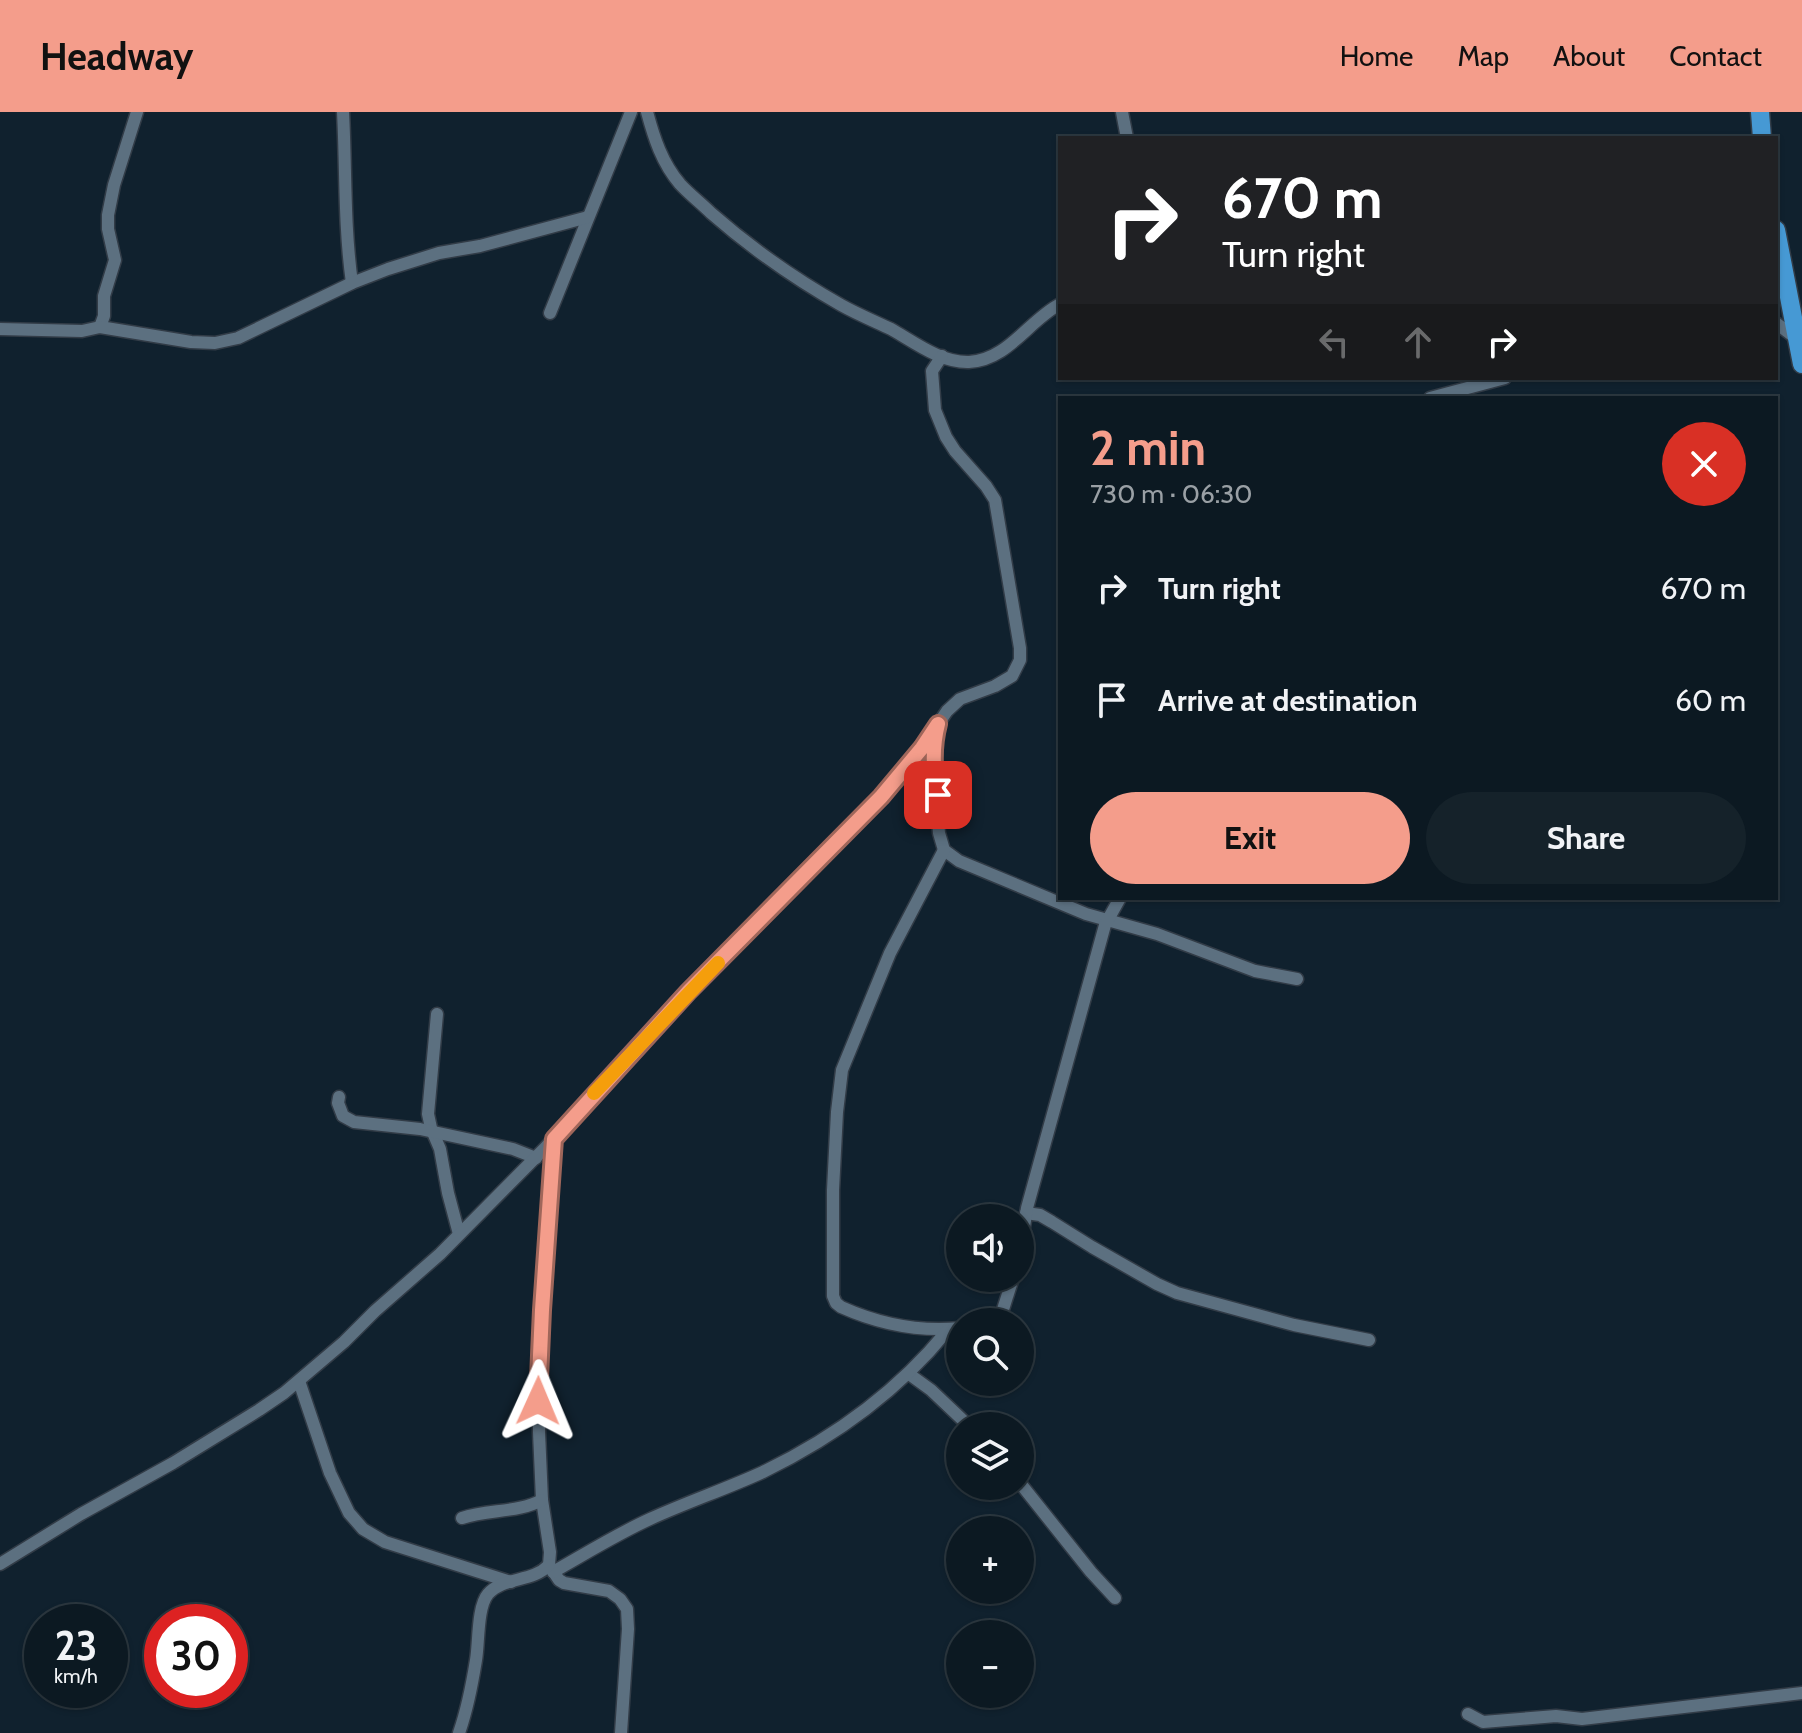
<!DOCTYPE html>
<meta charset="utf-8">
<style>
:root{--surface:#0c1922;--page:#15222a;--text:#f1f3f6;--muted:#9aa0a5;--line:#2c3840;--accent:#f49d8b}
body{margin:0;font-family:Cabin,sans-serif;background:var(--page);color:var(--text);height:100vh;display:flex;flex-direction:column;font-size:30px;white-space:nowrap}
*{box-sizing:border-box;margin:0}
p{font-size:26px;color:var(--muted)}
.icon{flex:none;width:44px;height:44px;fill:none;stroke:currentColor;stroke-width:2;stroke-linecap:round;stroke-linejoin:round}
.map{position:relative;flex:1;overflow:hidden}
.sheet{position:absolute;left:1058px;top:284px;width:720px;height:504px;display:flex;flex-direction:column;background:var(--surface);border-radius:0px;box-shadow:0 2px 6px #0004,0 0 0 2px var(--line)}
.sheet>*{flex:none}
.top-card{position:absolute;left:1058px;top:24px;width:720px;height:244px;border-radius:0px;box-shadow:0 2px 6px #0004,0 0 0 2px var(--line);background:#202124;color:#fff;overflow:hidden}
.fabs{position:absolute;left:946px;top:1092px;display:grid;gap:16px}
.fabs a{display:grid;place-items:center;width:88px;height:88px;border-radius:50%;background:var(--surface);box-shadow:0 2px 6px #0004,0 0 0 2px var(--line);font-size:40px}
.speed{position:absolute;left:24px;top:1492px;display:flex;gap:16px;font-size:40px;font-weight:700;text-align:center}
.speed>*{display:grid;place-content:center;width:104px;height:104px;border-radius:50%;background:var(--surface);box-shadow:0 2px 6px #0004,0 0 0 2px var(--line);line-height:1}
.speed small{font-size:20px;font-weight:400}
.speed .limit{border:12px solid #d22;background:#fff;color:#111}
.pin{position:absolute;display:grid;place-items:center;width:68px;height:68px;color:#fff;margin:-34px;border-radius:16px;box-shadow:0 4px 12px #0006}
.me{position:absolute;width:88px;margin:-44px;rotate:1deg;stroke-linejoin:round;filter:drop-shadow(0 0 6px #0008)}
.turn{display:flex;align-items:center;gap:28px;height:168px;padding:0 32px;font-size:36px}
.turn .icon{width:104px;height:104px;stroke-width:2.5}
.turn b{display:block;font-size:56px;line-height:68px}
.lanes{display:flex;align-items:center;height:76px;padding:0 32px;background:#0003;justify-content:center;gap:40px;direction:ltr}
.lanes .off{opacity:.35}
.round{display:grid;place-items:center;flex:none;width:84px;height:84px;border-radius:42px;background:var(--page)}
.headline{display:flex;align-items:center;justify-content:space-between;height:136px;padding:0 32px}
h1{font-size:48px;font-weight:700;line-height:60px;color:var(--accent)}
.primary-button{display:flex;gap:16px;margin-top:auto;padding:16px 32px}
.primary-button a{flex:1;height:92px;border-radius:48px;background:var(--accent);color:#111;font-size:32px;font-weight:700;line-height:92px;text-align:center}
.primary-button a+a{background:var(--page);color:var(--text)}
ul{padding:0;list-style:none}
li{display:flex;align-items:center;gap:24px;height:112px;padding:0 32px}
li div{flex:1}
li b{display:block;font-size:30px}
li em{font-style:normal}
header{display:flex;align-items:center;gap:48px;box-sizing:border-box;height:112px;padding:0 40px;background:var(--accent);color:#111}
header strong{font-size:38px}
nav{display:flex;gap:44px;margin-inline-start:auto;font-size:28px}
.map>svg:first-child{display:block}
</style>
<header>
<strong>Headway</strong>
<nav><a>Home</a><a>Map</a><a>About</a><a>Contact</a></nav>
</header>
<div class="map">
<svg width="1802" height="1621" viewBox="0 0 1802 1621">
<rect width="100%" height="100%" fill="#10212e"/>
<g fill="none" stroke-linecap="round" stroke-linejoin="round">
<defs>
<g id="minor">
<path d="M 343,0 C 346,57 344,114 352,171"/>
<path d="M 647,0 C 654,26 662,51 680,72 C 689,82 701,91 711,101 C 751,136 795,167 841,193 C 857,202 874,209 891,217 C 914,230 941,251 969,250 C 1008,248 1028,209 1060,192"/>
<path d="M 1122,0 L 1127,26"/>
<path d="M 550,201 L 631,0"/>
<path d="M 1776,211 L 1797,227"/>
<path d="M 100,215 L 104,204 L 104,184 L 115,148 L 108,117 L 108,103 L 114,73 L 137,0"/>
<path d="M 0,217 L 82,219 L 100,215 L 191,230 L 215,231 L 238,226 L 352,171 L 388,157 L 439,141 L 480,134 L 588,105"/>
<path d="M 1430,286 L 1505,266"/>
<path d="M 936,619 L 934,658 L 939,721 L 944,738 L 959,749 L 1086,802 L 1157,822 L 1255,859 L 1297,867"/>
<path d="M 944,738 L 890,841 L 842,958 L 837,1000 L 833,1078 L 833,1184 L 836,1191 L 841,1195 C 879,1212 920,1220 960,1216"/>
<path d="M 437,902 L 428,1002 L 431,1016 L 440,1037 L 448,1081 L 459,1122"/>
<path d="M 339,985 L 338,991 L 343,1004 L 354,1010 L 420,1017 L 513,1037 L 536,1046"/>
<path d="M 554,1027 L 539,1250 L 539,1320 L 542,1388 L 550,1440 L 549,1453 L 559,1468 L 564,1471 L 609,1479 L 620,1487 L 627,1497 L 628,1517 L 621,1621"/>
<path d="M 1026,1101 L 1040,1103 L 1052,1110 L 1092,1135 L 1157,1172 L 1177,1181 L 1294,1213 L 1369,1228"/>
<path d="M 1020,1140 L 1027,1096 L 1105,813 L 1120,786"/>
<path d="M 999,1210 L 1013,1166"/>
<path d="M 909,1262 L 931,1278 L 969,1314"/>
<path d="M 299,1269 L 330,1361 L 349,1401 L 363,1417 L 385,1430 L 511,1470"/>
<path d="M 1020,1371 L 1091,1460 L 1115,1486"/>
<path d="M 462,1406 C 488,1397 518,1401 542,1388"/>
<path d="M 0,1452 L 81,1402 L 173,1351 L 259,1298 L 284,1281 L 344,1230 L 375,1199 L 440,1142 L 544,1037 L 688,880 L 864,703 L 922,636 L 947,599 L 960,587 L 995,574 L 1012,564 L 1020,548 L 1020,536 L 995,388 L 986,374 L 955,339 L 946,325 L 935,298 L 932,259 L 942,244"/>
<path d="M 553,1460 C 585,1442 617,1422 650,1407 C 687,1390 726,1377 763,1360 C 833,1326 898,1279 947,1219"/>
<path d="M 1468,1602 L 1483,1610 L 1556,1604 L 1582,1607 L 1802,1581"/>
<path d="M 459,1621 C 467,1598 472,1573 476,1548 C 479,1531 477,1495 488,1482 C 504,1464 532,1471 549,1453"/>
</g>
<g id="highway">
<path d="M 1760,0 L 1762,26"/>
<path d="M 1776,118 L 1802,252"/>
</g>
</defs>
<use href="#minor" stroke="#323c47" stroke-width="15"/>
<use href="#highway" stroke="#323c47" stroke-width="21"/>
<use href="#minor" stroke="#5c7080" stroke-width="12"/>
<use href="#highway" stroke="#4699d4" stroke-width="18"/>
</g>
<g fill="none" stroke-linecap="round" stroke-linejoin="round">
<defs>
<path id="route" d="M 538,1289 L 542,1198 L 554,1027 L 688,880 L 881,685 L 922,636 L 938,612 C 932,635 933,660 938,683"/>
</defs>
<use href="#route" stroke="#9f665a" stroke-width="20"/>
<use href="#route" stroke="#f49d8b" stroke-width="14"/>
<path stroke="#f59e0b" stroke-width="14" d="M 594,981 L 718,851"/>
</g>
</svg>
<div class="fabs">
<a><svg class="icon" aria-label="sound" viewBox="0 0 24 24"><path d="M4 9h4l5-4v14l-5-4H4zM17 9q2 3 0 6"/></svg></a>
<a><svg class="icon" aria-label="search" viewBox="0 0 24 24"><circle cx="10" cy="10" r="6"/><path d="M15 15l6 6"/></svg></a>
<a><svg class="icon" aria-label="layers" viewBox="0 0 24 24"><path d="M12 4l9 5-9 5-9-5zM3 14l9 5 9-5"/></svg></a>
<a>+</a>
<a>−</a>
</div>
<div class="speed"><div>23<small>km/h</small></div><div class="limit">30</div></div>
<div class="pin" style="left:938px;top:683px;background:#d93025"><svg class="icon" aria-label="arrive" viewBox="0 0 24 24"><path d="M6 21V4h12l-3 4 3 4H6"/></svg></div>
<svg class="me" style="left:538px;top:1289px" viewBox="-20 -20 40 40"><path d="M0-17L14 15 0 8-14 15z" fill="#f49d8b" stroke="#fff" stroke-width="4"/></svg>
<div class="top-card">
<div class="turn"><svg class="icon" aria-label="right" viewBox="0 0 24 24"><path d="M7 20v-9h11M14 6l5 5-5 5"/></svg><div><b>670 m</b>Turn right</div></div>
<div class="lanes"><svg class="icon off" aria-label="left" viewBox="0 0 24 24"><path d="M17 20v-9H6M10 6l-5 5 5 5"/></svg><svg class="icon off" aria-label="ahead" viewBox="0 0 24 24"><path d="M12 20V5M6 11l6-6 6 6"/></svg><svg class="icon" aria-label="right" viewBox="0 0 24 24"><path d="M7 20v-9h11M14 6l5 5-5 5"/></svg></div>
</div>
<section class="sheet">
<div class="headline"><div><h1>2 min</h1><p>730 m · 06:30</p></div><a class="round" style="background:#d93025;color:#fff"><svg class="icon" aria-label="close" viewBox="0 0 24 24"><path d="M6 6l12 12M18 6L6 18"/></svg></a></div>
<ul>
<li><svg class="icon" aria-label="right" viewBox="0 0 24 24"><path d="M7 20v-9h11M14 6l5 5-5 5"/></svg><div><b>Turn right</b></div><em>670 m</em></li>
<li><svg class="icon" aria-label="arrive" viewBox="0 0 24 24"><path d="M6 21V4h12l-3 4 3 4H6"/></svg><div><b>Arrive at destination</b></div><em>60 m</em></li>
</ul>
<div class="primary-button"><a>Exit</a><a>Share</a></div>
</section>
</div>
